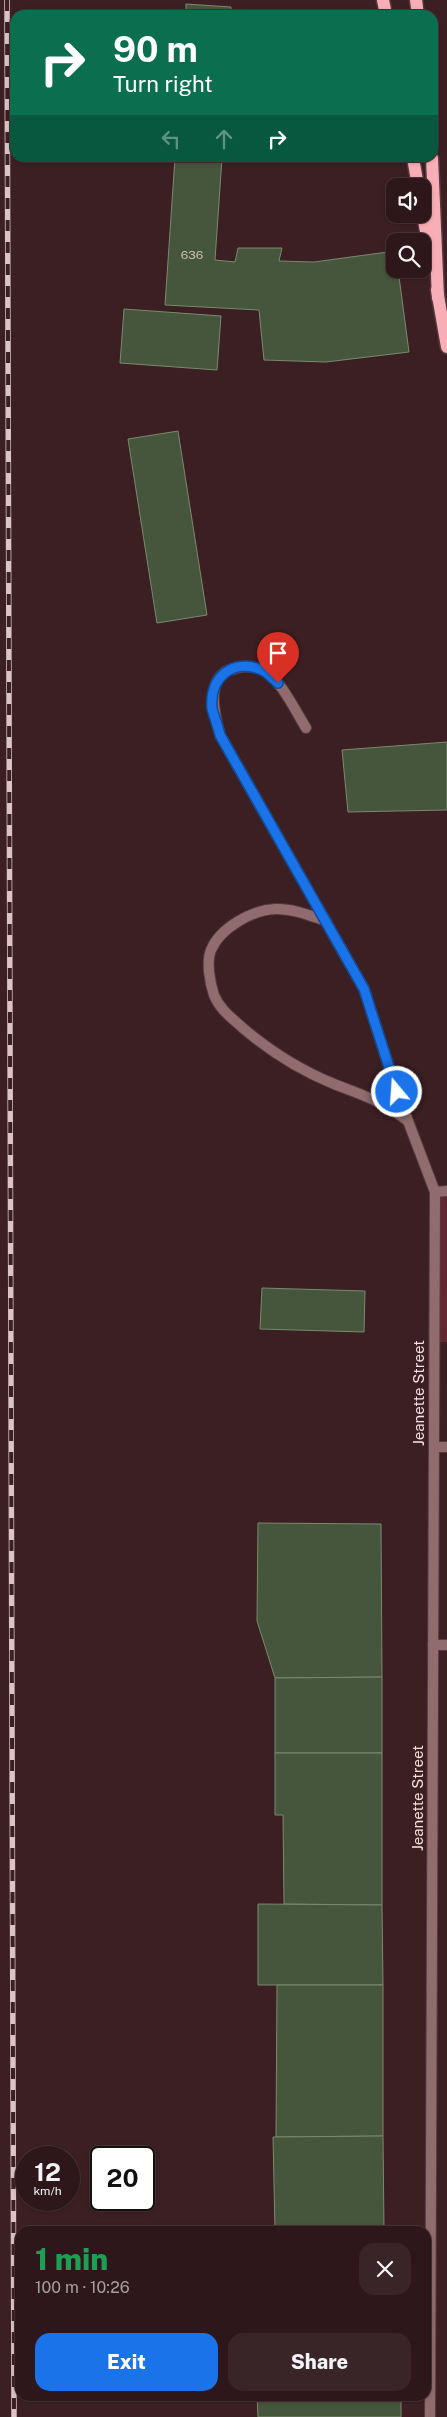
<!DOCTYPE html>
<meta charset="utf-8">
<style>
:root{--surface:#2d171a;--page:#392427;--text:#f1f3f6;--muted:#a79fa2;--line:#483639;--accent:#1a73e8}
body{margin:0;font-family:"Public Sans",sans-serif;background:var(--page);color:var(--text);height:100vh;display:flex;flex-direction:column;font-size:19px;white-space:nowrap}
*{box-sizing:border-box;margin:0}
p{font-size:16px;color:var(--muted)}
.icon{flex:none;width:28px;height:28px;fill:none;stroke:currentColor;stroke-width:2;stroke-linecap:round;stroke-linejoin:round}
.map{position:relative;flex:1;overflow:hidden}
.details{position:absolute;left:15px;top:2226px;width:416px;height:175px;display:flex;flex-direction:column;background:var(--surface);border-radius:15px;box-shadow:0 1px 4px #0004,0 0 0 1px var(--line)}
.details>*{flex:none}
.hud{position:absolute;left:10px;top:10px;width:428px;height:152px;border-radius:15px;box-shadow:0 1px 4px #0004,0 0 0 1px var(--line);background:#0b6e4f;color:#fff;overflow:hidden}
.tools{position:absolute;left:386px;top:178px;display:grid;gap:10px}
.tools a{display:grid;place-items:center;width:45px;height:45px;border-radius:10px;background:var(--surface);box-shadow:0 1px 4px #0004,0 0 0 1px var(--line);font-size:25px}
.speed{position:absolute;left:15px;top:2146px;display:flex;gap:10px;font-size:25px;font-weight:700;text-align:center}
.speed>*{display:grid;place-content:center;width:65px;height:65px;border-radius:50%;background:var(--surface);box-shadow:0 1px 4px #0004,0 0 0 1px var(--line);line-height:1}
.speed small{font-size:12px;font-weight:400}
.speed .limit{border:2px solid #111;border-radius:8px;background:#fff;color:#111}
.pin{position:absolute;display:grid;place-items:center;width:42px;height:42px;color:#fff;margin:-51px -21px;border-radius:50% 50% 50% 0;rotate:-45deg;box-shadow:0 0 5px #0007}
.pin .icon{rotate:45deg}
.me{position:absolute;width:55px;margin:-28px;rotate:342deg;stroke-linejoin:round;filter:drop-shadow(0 0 4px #0008)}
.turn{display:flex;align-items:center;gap:18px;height:105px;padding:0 20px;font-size:22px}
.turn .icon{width:65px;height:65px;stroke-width:2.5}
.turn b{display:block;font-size:35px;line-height:42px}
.lanes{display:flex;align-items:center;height:48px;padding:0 20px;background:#0003;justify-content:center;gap:25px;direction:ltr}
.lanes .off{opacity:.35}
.round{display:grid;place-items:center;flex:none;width:52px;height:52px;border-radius:15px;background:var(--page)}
.summary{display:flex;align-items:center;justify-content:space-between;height:85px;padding:0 20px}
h1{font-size:30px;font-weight:800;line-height:38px;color:#1e9e55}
.primary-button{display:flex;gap:10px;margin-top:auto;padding:10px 20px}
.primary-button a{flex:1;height:58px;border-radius:15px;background:var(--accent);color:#fff;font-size:20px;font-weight:800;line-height:58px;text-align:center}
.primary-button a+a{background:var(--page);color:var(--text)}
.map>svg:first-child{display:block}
</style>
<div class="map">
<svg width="447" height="2417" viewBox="0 0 447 2417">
<rect width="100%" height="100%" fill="#3c1f23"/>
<path fill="#622832" d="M 447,1191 L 447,1342 L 434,1342 L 435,1192 Z"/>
<g fill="#46563c" stroke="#7a8a6e">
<path d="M 186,4 L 231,7 L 231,15 L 186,15 Z"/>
<path d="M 175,158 L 222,158 L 215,260 L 235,262 L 238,248 L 282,248 L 279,261 L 314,262 L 395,251 L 395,269 L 398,269 L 409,352 L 326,362 L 264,360 L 259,310 L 165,305 Z"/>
<path d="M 124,309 L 221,316 L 217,370 L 120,363 Z"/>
<path d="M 178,431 L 207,615 L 157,623 L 128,439 Z"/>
<path d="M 447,742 L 447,810 L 348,812 L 342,750 Z"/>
<path d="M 262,1288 L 365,1291 L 364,1332 L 260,1329 Z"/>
<path d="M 258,1523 L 381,1524 L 382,1677 L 275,1678 L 257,1621 Z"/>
<path d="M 382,1677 L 382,1753 L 275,1753 L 275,1678 Z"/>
<path d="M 275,1753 L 382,1753 L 382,1905 L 284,1904 L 283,1815 L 275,1815 Z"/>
<path d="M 258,1904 L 382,1905 L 383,1985 L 258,1985 Z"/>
<path d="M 277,1985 L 383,1985 L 383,2136 L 276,2137 Z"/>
<path d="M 383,2136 L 384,2231 L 275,2231 L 273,2137 Z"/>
<path d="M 257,2396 L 401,2396 L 401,2417 L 258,2417 Z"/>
</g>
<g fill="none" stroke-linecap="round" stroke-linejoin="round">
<defs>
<g id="lane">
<path d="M 306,728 C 296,712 280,678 263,670 C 255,667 245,666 237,668 C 204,673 214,712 220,735 L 364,989 L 397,1092 L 435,1192"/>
<path d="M 326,921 C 311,916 292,908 275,909 C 252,910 220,928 211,950 C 206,962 210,983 214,995 C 220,1010 232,1018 244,1029 C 270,1051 302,1071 334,1084 C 365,1096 380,1100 408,1121"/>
<path d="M 434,1447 L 447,1447"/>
</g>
<g id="street">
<path d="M 433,1645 L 447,1645"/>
<path d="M 430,2417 L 435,1192 L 447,1191"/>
</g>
<g id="primary">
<path d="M 383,0 L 386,15"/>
<path d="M 416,0 L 418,15"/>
<path d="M 413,158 L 418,186"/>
<path d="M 432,158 L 438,298"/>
<path d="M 422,211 L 430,251"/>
<path d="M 437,290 L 447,347"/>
</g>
</defs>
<use href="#lane" stroke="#563a3e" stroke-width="12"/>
<use href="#street" stroke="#563a3e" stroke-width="12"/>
<use href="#primary" stroke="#563a3e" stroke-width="15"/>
<use href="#lane" stroke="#906c6f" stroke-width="10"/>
<use href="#street" stroke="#906c6f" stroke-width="10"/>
<use href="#primary" stroke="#f8aeb6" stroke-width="12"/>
<defs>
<path id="rail" d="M 7,0 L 14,2417"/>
</defs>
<use href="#rail" stroke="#dac4c6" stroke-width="5.5"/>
<use href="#rail" stroke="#3c1f23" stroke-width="4" stroke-dasharray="11" stroke-linecap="butt"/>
</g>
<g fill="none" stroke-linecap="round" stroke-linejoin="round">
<defs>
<path id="route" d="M 278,683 C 273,679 268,673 262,670 C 233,658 209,677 212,708 C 214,717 218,726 220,735 L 364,989 L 397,1092"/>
</defs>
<use href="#route" stroke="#114b97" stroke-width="12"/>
<use href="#route" stroke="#1a73e8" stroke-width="9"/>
</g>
<g text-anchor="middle" stroke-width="5" stroke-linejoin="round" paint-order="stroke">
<g font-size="12" fill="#c8bdb8">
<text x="192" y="259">636</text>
</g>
<g font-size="15" fill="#f4dfe1" stroke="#3c1f23">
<text transform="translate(419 1393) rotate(-90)" y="5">Jeanette Street</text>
<text transform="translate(418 1798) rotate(-90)" y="5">Jeanette Street</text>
</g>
</g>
</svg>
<div class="tools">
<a><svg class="icon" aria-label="sound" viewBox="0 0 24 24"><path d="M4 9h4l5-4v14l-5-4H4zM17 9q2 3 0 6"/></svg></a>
<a><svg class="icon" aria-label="search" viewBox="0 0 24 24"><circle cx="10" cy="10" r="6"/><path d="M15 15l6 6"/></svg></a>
</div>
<div class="speed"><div>12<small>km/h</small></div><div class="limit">20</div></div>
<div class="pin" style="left:278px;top:683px;background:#d93025"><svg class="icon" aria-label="arrive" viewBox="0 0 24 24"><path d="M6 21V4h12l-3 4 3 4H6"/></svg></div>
<svg class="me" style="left:397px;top:1092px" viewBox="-20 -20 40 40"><circle r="17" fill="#1a73e8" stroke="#fff" stroke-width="3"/><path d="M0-11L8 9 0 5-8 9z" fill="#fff"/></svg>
<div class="hud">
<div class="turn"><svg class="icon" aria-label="right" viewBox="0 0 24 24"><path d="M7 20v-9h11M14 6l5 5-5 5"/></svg><div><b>90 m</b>Turn right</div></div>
<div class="lanes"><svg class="icon off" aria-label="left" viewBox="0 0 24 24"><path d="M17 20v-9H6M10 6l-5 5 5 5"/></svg><svg class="icon off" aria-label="ahead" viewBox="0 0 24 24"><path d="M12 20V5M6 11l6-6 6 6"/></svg><svg class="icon" aria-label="right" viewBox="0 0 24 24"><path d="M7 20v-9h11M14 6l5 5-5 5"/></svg></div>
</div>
<section class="details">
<div class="summary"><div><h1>1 min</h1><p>100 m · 10:26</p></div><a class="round"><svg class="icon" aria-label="close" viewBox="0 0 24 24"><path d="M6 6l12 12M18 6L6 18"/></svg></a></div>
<div class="primary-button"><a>Exit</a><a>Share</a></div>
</section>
</div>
